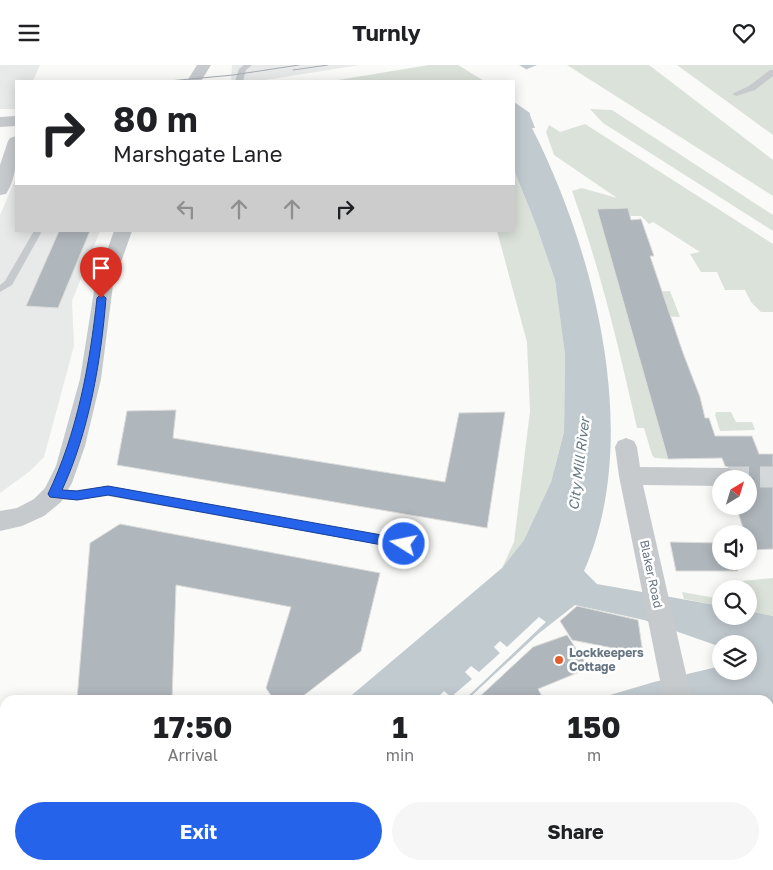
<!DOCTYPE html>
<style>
:root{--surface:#fff;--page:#f6f6f6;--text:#202124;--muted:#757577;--accent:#2563eb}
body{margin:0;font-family:"Golos Text",sans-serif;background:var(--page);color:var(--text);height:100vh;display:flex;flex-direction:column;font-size:19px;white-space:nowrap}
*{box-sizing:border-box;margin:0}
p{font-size:16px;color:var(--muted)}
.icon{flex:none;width:28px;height:28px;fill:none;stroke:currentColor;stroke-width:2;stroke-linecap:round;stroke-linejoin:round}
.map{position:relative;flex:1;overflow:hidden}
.drawer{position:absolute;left:0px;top:630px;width:774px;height:175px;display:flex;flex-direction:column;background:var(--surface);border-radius:15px 15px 0 0;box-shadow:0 2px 12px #0003}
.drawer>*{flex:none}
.top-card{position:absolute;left:15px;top:15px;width:500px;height:152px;border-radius:0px;box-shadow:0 2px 12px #0003;background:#fff;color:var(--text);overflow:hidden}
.needle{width:32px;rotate:38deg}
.fabs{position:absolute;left:712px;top:405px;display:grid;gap:10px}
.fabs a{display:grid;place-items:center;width:45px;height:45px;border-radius:50%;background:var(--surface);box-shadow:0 2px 12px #0003;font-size:25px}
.pin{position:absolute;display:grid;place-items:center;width:42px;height:42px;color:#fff;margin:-51px -21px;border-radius:50% 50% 50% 0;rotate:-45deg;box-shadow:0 0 5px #0007}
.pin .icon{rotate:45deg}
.me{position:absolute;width:55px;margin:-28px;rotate:280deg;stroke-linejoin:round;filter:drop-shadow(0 0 4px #0008)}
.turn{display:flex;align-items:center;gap:18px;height:105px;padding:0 15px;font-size:22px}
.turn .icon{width:65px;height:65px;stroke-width:2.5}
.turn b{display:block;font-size:35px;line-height:42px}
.lanes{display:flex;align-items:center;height:48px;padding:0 15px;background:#0003;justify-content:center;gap:25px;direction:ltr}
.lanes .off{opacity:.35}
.eta{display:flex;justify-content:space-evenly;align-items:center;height:85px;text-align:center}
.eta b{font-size:30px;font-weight:700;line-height:35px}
.action{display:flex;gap:10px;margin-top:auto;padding:10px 15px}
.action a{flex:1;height:58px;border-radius:30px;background:var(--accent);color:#fff;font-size:20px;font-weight:700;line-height:58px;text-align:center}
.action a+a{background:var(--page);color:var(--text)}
header{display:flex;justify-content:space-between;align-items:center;height:65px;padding:0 15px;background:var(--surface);font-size:22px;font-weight:700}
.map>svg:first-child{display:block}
</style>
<header><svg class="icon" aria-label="menu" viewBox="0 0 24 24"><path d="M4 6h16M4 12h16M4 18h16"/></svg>Turnly<svg class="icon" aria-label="heart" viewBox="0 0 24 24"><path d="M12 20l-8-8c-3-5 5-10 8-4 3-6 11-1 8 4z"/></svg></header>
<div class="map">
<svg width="773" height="805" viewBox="0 0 773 805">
<rect width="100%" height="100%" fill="#fafaf8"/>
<g fill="#e8e9e9">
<path d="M 0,0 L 40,0 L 33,16 L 16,16 L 16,44 L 0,44 Z"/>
<path d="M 232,0 L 360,0 L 259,16 L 231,16 Z"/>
<path d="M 16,113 L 16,166 L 100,166 L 72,236 L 74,281 L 44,392 L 30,406 L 0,428 L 0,150 Z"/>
</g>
<g fill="#dbe2d9">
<path d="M 429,0 L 458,0 L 484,16 L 332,16 Z"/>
<path d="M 567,0 L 649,0 L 773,95 L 773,131 Z"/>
<path d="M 677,0 L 773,0 L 773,70 Z"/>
<path d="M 590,44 L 612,45 L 773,150 L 773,166 L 603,58 Z"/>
<path d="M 585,59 L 773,179 L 773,247 L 761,247 L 751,237 L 745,225 L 725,225 L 717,207 L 701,207 L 690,189 L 700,187 L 653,157 L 649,159 L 641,151 L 630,151 L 628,143 L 597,144 L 668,394 L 655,393 L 652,390 L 644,363 L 637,363 C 619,283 600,203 572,126 L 582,123 L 617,133 L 554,90 L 546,67 L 549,60 L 560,67 Z"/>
<path d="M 514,105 L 536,160 L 555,215 L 565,290 L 564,367 L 551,417 L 524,475 L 502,503 L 514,477 L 530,346 L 527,277 L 497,166 L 514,166 Z"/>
<path d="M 670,226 L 680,252 L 661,251 L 653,227 Z"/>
<path d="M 716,347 L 731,347 L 736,357 L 752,357 L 755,365 L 720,366 L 715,350 Z"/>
<path d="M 773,513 L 773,551 L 749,546 L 749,524 L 744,524 L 742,516 Z"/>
<path d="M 682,527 L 721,534 L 721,541 L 684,534 Z"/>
</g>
<g fill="#c1cacf">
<path d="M 487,0 L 537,0 L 527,4 L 530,50 L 535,63 L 532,63 C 595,187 643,373 584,506 L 597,519 L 721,541 L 721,551 L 749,551 L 749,546 L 773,551 L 773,805 L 714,805 L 715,800 L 769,800 L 769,635 L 593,635 L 654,617 L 721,601 L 721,606 L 749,606 L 749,579 L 721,579 L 721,582 L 644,555 L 575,540 L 538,569 L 467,635 L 346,635 L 502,503 L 524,475 L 551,417 L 564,367 L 565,290 L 555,215 L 536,160 L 514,105 L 514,16 Z"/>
<rect x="0" y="704" width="5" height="87"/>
<path d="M 90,800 L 275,800 L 260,805 L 142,805 Z"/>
</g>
<g fill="#fafaf8">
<path d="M 484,0 L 519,0 L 529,6 L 533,50 L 514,37 L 514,16 L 487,16 Z"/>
<path d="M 539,552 L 546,557 L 464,635 L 441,635 L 438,632 L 444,626 L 451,632 L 472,614 L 465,607 L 471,601 L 479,607 L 500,588 L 494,582 L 500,576 L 507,582 Z"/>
</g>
<g fill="#afb6bc" stroke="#dcdcda">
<path d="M 628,143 L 631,155 L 641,154 L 654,191 L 650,191 L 683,288 L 700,332 L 705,353 L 709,353 L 715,371 L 752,371 L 759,389 L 773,389 L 773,484 L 750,485 L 749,469 L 745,469 L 736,441 L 749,441 L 749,414 L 740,414 L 738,405 L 725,401 L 722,393 L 668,394 L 597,144 Z"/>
<path d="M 59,166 L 90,166 L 58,243 L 26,241 Z"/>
<path d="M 176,345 L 173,373 L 445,417 L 459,348 L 505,347 L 487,463 L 117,400 L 127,346 Z"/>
<path d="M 120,459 L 380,508 L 361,586 L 298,635 L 274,635 L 266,623 L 291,542 L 176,520 L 172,635 L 77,635 L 90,478 Z"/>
<path d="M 670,477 L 721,478 L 721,496 L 735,496 L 738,506 L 676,506 Z"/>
<path d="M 577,541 L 638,555 L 643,589 L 572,575 L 560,556 Z"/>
<path d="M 567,570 L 589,603 L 538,624 L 544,635 L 476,635 L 533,582 Z"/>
</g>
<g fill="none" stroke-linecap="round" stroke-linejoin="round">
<path stroke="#d5d8da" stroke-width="21" stroke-dasharray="21 11" stroke-linecap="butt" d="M 728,412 L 773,412"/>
<g fill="#c6cacd" fill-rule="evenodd">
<path d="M 244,0 L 252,0 L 246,5 L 243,16 L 235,16 L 239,4 Z"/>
<path d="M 770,5 L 773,5 L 773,11 L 755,25 L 736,31 L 732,29 L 749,21 Z"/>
<path d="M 34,166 L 40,166 L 41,168 L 12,220 L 0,227 L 0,220 L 5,216 Z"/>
<path d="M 108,421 L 404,474 L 408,475 L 410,479 L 408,483 L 404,484 L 108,431 C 90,433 68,438 50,432 L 48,429 L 50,426 L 77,425 Z"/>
</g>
<g fill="#c6cacd" fill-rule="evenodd">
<path d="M 197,0 L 211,0 L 201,16 L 187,16 Z"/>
<path d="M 16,51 L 16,61 L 0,62 L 0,52 Z"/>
<path d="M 16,71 C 17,90 17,112 6,129 L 0,130 L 0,100 L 8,76 L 10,73 Z"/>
<path d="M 114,166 L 132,166 L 113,220 L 101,314 L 85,381 L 72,418 L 61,437 L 44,451 L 22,461 L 0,466 L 0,446 L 17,443 L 34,434 L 45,423 L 56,401 L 80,314 L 95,220 Z"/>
<path d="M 626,373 L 634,376 L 637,382 L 640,402 L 728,403 L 736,406 L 739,412 L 738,414 L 721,414 L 721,421 L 643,420 L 692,635 L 664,635 L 619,411 L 615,382 L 618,376 Z"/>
<path d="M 656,800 L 686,800 L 685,805 L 655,805 Z"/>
</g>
<g stroke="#a8aeb4" stroke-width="1">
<path d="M 293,5 L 328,0"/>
<path d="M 169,16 L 233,10 L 299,0"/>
</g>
</g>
<path fill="#2563eb" stroke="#184099" d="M 101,229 L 106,233 C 101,296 89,367 62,425 L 77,426 L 108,421 L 404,474 L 408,475 L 410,479 L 408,482 L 404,484 L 108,430 L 77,435 L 50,432 L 48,429 C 77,369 90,299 97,233 Z"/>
<circle fill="#e35e2e" stroke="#fff" stroke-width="2" cx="559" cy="595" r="5"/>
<g text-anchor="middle" stroke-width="5" stroke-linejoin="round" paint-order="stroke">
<g font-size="12" fill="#657482" stroke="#fff">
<text transform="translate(651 509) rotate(78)" y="4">Blaker Road</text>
</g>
<g font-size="12" font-weight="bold" fill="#657482" stroke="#fff" text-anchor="start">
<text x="569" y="592">Lockkeepers<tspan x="569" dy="14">Cottage</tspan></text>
</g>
<g font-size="14" font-style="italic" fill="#657a83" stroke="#fff">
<text transform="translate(579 399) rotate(-83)" y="5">City Mill River</text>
</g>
</g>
</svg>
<div class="fabs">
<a><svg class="needle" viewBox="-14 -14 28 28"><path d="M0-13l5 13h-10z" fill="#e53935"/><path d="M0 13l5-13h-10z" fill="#757577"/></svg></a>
<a><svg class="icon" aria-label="sound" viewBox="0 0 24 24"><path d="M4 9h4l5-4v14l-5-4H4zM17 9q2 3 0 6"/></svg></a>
<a><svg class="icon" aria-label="search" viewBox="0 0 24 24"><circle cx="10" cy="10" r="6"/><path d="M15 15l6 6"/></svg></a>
<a><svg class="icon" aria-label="layers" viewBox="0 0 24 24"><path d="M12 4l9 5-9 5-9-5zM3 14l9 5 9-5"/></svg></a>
</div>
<div class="pin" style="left:101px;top:233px;background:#d93025"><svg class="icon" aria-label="arrive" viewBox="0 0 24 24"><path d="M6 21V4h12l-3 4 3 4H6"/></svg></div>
<svg class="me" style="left:404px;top:479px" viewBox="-20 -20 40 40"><circle r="17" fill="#2563eb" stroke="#fff" stroke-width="3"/><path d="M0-11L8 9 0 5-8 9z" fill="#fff"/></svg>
<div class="top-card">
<div class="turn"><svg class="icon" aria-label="right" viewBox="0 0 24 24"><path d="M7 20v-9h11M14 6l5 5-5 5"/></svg><div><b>80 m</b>Marshgate Lane</div></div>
<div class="lanes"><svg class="icon off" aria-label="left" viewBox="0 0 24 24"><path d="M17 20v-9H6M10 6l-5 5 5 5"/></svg><svg class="icon off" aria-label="ahead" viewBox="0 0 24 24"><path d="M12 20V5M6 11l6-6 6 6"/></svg><svg class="icon off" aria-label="ahead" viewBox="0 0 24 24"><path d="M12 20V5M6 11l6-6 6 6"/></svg><svg class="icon" aria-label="right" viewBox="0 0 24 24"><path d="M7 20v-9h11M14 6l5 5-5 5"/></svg></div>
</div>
<section class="drawer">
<div class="eta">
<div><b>17:50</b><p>Arrival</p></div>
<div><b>1</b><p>min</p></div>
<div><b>150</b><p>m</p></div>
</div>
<div class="action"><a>Exit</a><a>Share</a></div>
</section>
</div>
